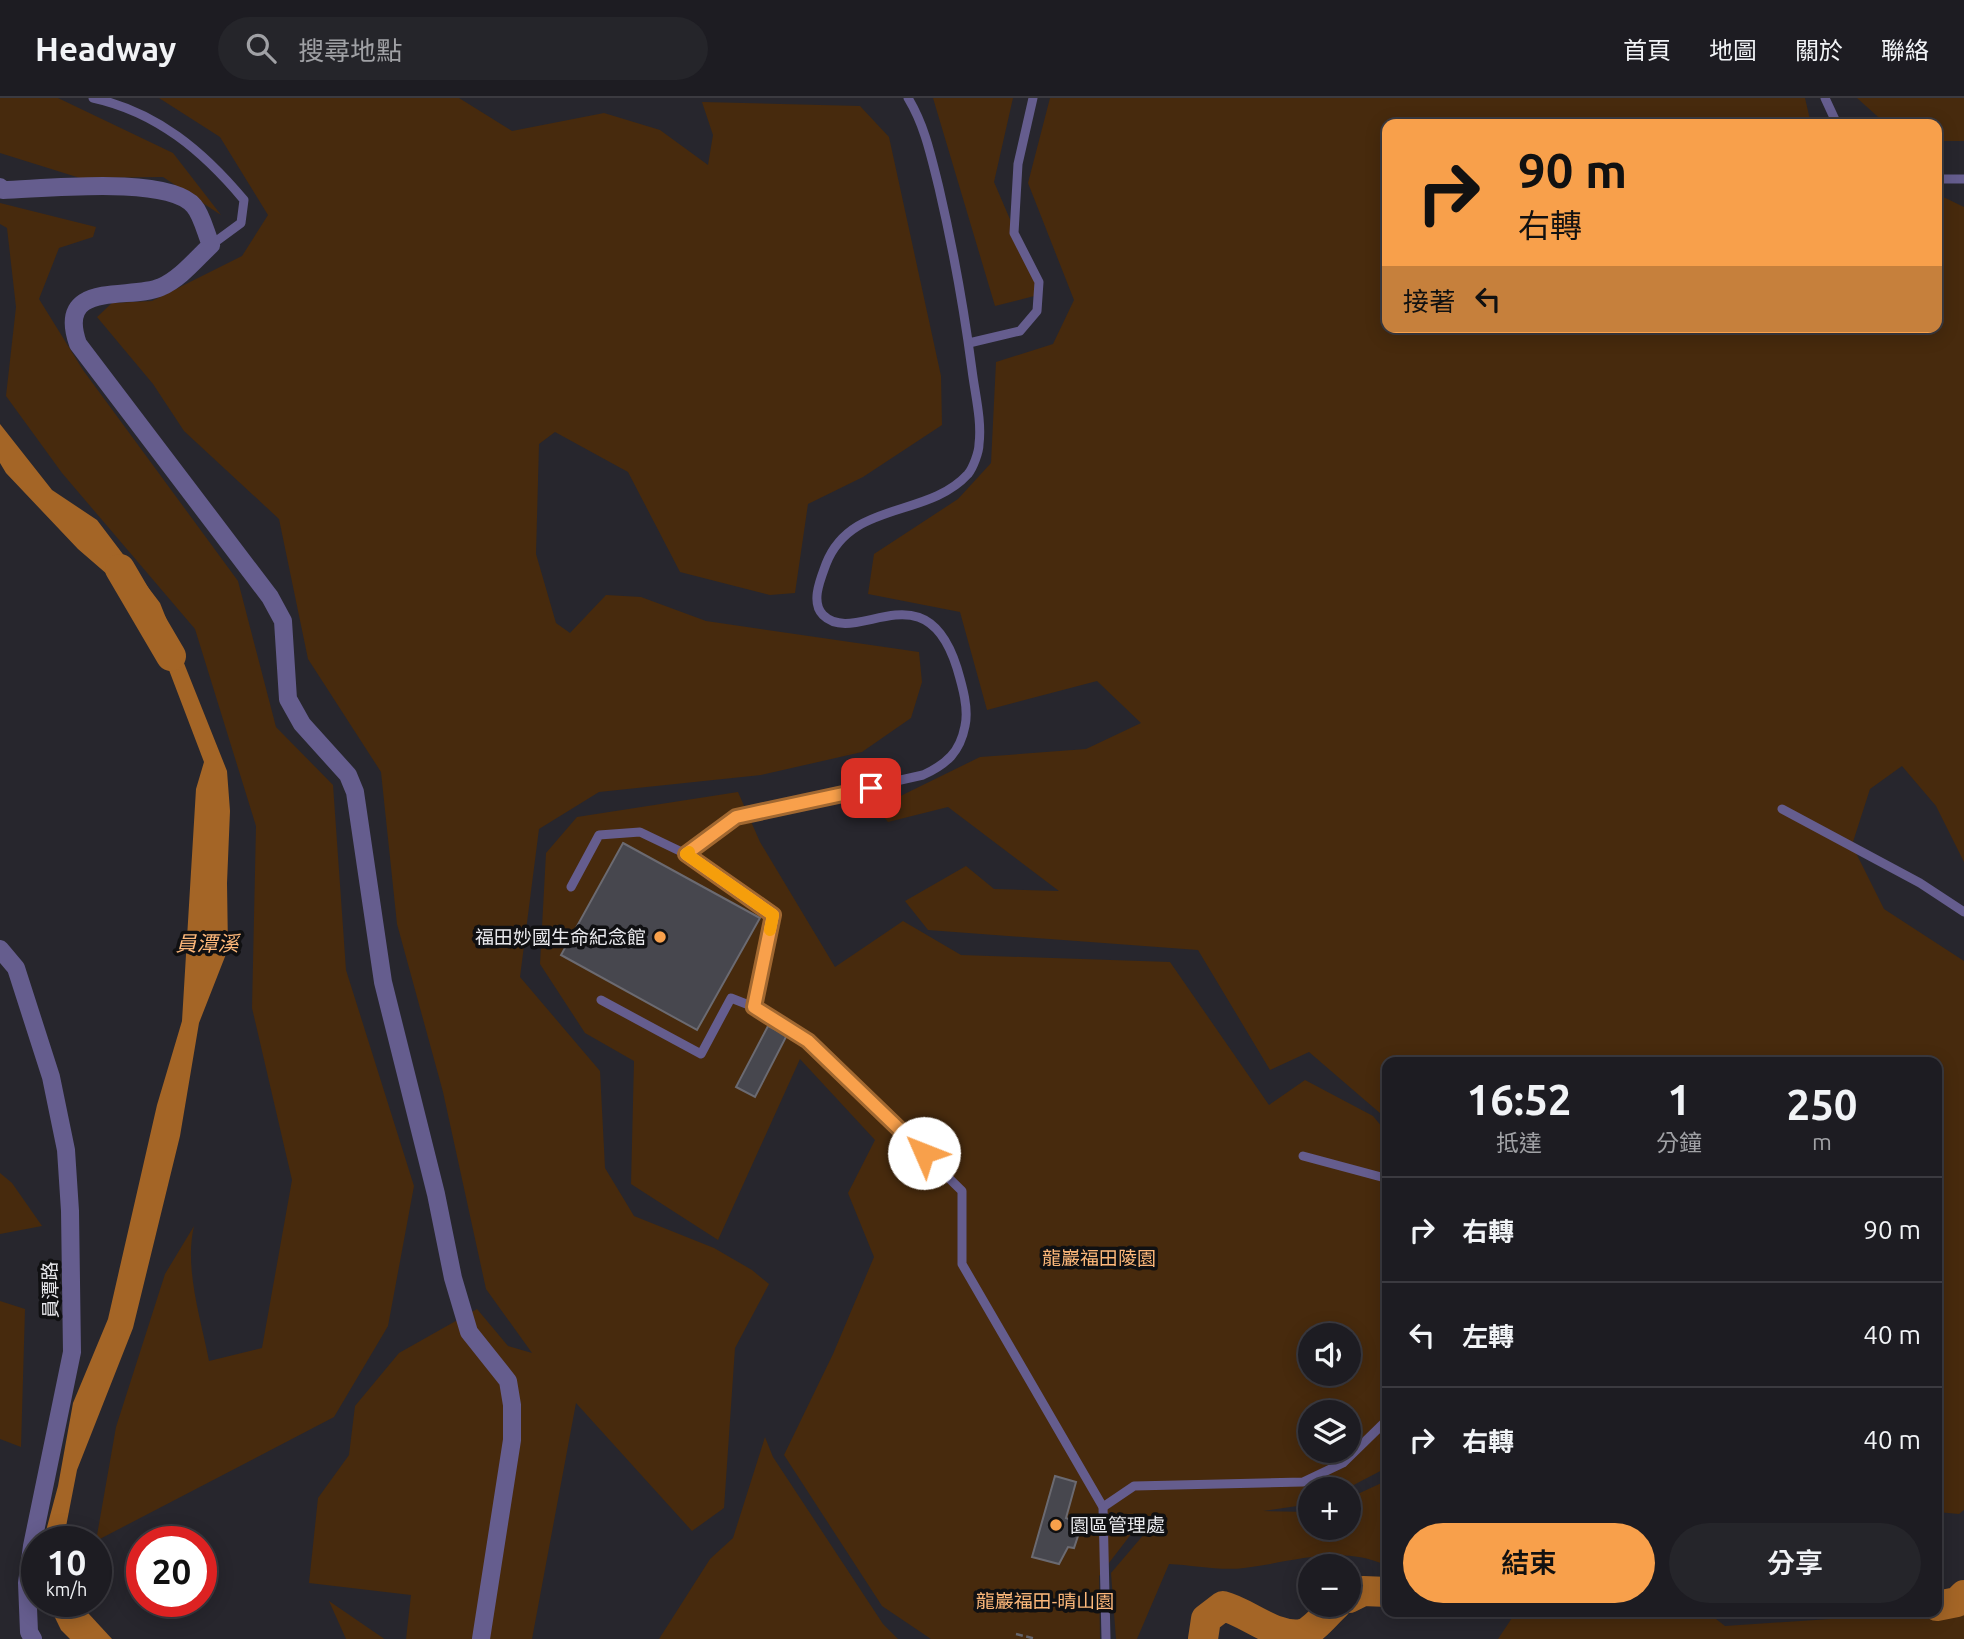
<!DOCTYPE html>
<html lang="zh-TW">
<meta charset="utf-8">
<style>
:root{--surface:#1d1c22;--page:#25252a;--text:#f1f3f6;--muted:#a0a1a5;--line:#3b3a40;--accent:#f8a04b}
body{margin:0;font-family:Ubuntu,"Noto Sans TC",sans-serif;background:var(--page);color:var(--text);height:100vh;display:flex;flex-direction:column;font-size:26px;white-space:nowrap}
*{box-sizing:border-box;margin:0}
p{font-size:23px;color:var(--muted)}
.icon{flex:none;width:38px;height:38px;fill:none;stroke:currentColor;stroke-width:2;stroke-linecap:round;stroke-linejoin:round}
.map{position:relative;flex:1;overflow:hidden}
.panel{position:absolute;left:1382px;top:959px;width:560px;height:560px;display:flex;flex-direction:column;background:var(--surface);border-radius:14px;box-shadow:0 4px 18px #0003,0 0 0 2px var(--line)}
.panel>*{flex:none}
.banner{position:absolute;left:1382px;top:21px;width:560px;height:214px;border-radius:14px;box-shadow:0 4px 18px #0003,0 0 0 2px var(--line);background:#f8a04b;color:#111;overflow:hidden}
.tools{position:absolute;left:1298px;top:1225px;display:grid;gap:14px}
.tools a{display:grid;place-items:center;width:63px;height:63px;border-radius:50%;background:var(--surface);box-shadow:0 4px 18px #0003,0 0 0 2px var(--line);font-size:35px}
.speed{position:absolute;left:21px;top:1428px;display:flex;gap:14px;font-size:35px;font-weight:700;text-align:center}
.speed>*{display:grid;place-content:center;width:91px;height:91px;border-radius:50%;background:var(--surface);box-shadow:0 4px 18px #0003,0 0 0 2px var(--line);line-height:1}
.speed small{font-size:18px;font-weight:400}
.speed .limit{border:10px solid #d22;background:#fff;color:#111}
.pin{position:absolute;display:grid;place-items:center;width:60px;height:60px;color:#fff;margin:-30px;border-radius:14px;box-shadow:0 4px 10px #0006}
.me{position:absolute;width:77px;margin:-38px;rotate:314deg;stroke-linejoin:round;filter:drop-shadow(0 0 5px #0008)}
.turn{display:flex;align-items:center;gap:24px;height:147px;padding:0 21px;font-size:32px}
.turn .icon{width:91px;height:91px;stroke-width:2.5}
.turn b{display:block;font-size:49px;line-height:60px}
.then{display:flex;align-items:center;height:66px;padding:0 21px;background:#0003;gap:14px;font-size:26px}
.eta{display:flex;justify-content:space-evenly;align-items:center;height:119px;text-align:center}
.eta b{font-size:42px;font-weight:600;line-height:49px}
.button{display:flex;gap:14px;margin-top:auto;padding:14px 21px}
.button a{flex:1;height:80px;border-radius:42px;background:var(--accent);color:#111;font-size:28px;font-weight:600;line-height:80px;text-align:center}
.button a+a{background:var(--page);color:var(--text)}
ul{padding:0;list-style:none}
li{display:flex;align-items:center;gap:21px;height:105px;padding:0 21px;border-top:2px solid var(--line)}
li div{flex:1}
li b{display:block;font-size:26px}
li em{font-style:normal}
header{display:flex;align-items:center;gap:42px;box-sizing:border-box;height:98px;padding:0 35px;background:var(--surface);border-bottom:2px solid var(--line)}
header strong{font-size:33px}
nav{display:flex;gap:38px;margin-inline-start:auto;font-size:24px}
.search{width:490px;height:63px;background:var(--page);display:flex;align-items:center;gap:18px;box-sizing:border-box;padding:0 24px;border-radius:38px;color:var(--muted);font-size:26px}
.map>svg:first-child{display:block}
</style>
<header>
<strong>Headway</strong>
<div class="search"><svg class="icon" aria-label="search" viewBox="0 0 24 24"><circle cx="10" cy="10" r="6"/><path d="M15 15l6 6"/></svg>搜尋地點</div>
<nav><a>首頁</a><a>地圖</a><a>關於</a><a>聯絡</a></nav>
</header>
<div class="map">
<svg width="1964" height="1541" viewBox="0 0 1964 1541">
<rect width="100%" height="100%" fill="#27262d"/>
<g fill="#472a0d" fill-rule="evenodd">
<path d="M 0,0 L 58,0 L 173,55 L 221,117 L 163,79 L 80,80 L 0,55 Z"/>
<path d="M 159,0 L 459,0 L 512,33 L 604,15 L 660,32 L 708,67 L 713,37 L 702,4 L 860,8 L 889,39 L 941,278 L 942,327 L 863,379 L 808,406 L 795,495 L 770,497 L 680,474 L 628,374 L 555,334 L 539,346 L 536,456 L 556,525 L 570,535 L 606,497 L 641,499 L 706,523 L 919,554 L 922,584 L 911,620 L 862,654 L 761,677 L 599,694 L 539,731 L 520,879 L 600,973 L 605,1070 L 634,1118 L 714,1150 L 752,1172 L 769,1186 L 735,1250 L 724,1410 L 692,1433 L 576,1305 L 532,1541 L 406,1541 L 411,1497 L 309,1485 L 318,1400 L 349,1357 L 355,1308 L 399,1255 L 477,1211 L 508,1248 L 532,1255 L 486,1191 L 443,994 L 397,826 L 381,674 L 308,561 L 279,421 L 184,333 L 153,286 L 97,219 L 112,205 L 152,203 L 242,158 L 268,117 L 220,39 Z"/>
<path d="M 933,0 L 1013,0 L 994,84 L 1042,196 L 995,208 Z"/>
<path d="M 1050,0 L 1805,0 L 1811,26 L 1388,26 L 1388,229 L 1937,229 L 1937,96 L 1964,109 L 1964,764 L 1936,708 L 1902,668 L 1870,691 L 1852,747 L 1884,811 L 1964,863 L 1964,1412 L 1959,1416 L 1937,1414 L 1937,964 L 1388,964 L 1388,1022 L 1309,954 L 1270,972 L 1198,852 L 928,832 L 905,803 L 966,768 L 994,791 L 1059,793 L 948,709 L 888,724 L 876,710 L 980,659 L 1086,651 L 1141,625 L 1097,583 L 987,612 L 960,514 L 868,496 L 874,456 L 958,401 L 991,365 L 996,264 L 1053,246 L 1074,202 L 1028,85 Z"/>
<path d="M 1857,0 L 1964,0 L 1964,43 L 1937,43 L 1937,26 L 1886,26 Z"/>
<path d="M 0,105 L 96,129 L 93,139 L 59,150 L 39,201 L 83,272 L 238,483 L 276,629 L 333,687 L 346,872 L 414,1088 L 388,1228 L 334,1319 L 96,1443 L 116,1329 L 165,1176 L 194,1128 C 184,1170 201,1221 209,1263 L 262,1250 L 292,1082 L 252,910 L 256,728 L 195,531 L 62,375 L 6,298 L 16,209 L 7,130 L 0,126 Z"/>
<path d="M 738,694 L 760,744 L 835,869 L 903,823 L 961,857 L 1170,864 L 1269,1007 L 1305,982 L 1373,1018 L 1388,1036 L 1388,1369 L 1346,1391 L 1311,1391 L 1311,1406 L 1263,1413 L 1311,1414 L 1311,1430 L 1349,1430 L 1349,1400 L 1388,1382 L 1388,1468 C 1339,1446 1294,1464 1244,1470 C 1220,1473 1193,1467 1169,1466 L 1137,1541 L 1116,1541 L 1111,1475 L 1151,1428 L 1135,1431 L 1099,1478 L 1100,1541 L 931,1541 L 882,1508 L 784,1357 L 833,1256 L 874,1159 L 848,1095 L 875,1042 L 800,961 L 718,1142 L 631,1086 L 634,963 L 585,935 L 540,866 L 546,755 L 577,719 ZM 1311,1237 L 1349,1237 L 1349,1276 L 1311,1276 ZM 1311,1314 L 1349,1314 L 1349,1353 L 1311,1353 Z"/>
<path d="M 0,1075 L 12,1085 L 42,1128 L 0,1136 Z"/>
<path d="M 0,1203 L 25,1211 L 21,1349 L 0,1341 Z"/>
<path d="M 765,1339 L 773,1359 L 883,1526 L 898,1541 L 659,1541 L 710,1461 L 733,1440 Z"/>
<path d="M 329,1503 L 383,1540 L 384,1541 L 346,1541 Z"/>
<path d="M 1964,1512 L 1964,1541 L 1498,1541 L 1516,1514 L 1707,1514 L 1725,1528 Z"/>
</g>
<g fill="#a46526">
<path d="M 0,326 L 52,392 L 97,422 L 160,505 L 227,673 L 230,713 L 227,785 L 228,851 L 199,925 L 180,1038 L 133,1230 L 77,1372 L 63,1444 L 43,1444 L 58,1388 L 73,1305 L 108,1221 L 157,1007 L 182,923 L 196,691 L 204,664 L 145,509 L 78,451 L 6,375 L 0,365 Z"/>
<path d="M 47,1503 L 77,1503 L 112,1541 L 70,1541 L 61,1532 Z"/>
</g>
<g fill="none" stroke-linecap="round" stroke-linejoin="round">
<g stroke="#a46526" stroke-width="30">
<path d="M 120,471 L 171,558"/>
<path d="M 1349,1500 L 1363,1493 L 1388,1494"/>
<path d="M 1937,1508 L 1957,1504 L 1964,1497"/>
<path d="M 1203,1541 L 1206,1521 L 1223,1508 C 1247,1514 1276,1541 1302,1536 C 1313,1533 1327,1515 1336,1507"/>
</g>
</g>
<g fill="#47474e" stroke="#6b6a71" stroke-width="2">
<path d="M 623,745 L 760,820 L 697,932 L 561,857 Z"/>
<path d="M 768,928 L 787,937 L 755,999 L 736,989 Z"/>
<path d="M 1055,1378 L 1076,1384 L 1066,1420 L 1072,1422 L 1069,1432 L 1079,1435 L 1074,1450 L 1068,1449 L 1059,1466 L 1032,1459 Z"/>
</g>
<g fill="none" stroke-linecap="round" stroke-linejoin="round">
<path stroke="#65646a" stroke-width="2.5" stroke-dasharray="7 3.5" stroke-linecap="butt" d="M 1016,1536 L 1036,1541"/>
<g stroke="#655d8e" stroke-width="9">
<path d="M 93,0 C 157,14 203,53 244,102 L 241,125 L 211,147"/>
<path d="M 1825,0 L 1837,26"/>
<path d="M 1937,81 L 1964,81"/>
<path d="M 969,245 L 1020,233 L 1037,213 L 1039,184 L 1014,135 L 1018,66 L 1033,0"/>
<path d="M 1782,711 L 1920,785 L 1964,814"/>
<path d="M 686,756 L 736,719 L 923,677 C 947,666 960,654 965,628 C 969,610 962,587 957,570 C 925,468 856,550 823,517 C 810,504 821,480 826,466 C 851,402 927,421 968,376 C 973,370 979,354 979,346 C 982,323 975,296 972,272 C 964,211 953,150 939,90 C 931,58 925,28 908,0"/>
<path d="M 571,789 L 599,737 L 640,734 L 686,756 L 773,817 L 754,909 L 809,943 L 962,1093 L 962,1166 L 1103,1409 L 1106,1541"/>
<path d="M 601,902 L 701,956 L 731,900 L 754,909"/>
<path d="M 1303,1058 L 1385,1080 L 1388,1083"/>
<path d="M 1103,1409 L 1134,1388 L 1303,1384 L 1343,1365 L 1388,1321"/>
</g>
<path stroke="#655d8e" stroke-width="18" d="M 0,89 L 3,92 C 44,91 168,77 194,108 C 202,117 206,136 211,147 C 196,161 180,181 161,189 C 130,203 55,181 78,246 L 270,499 L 283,523 L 288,601 L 302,626 L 348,677 L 355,694 L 383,884 L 436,1096 L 453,1180 L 469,1234 L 508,1283 L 512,1307 L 512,1342 L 481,1541"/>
<path stroke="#655d8e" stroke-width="18" d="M 0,851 L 16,870 L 51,979 L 66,1052 L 70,1113 L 72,1254 L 32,1448 L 27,1485 L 29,1534 L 33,1541"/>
</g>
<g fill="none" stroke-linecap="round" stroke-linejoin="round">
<defs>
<path id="route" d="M 871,690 L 736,719 L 686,756 L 773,817 L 754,909 L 808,943 L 924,1055"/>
</defs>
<use href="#route" stroke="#a16831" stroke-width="18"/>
<use href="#route" stroke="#f8a04b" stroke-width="12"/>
<path stroke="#f59e0b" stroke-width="12" d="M 689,754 L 686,756 L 773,817 L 770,832"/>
</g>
<g fill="#f8a04b" stroke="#101012" stroke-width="2.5">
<circle cx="660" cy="839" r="7"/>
<circle cx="1056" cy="1427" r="7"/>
</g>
<g text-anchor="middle" stroke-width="7" stroke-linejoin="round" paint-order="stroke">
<g font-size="19" fill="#e8e8ec" stroke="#101012" text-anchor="end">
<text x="646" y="846">福田妙國生命紀念館</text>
<text x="1070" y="1434" text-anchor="start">園區管理處</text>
</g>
<g font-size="19" fill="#fdb87a" stroke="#101012">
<text x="1099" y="1167">龍巖福田陵園</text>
<text x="1045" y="1510">龍巖福田-晴山園</text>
</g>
<g font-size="19" fill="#e8e8ec" stroke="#101012">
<text transform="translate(50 1192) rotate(-91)" y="7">員潭路</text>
</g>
<g font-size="21" font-style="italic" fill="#feb87a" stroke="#101012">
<text x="207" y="853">員潭溪</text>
</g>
</g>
</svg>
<div class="tools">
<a><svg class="icon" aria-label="sound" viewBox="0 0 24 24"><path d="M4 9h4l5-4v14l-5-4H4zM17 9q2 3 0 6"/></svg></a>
<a><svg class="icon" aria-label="layers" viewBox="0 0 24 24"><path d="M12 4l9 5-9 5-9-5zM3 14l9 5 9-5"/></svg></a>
<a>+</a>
<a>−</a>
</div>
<div class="speed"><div>10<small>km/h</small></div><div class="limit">20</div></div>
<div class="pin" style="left:871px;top:690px;background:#d93025"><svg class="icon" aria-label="arrive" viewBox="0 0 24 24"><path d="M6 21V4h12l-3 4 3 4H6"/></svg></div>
<svg class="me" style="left:924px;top:1055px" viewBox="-20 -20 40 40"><circle r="19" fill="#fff"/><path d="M0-13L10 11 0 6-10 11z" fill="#f8a04b"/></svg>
<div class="banner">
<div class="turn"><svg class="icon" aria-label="right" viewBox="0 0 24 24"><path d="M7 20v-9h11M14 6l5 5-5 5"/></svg><div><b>90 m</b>右轉</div></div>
<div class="then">接著<svg class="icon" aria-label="left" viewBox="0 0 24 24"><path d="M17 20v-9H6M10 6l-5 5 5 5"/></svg></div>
</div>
<section class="panel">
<div class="eta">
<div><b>16:52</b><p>抵達</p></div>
<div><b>1</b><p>分鐘</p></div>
<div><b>250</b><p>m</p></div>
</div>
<ul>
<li><svg class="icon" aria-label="right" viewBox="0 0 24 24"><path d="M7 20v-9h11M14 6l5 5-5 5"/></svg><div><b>右轉</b></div><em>90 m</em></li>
<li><svg class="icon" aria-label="left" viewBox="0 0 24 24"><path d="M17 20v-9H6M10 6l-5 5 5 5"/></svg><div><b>左轉</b></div><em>40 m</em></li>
<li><svg class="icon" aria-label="right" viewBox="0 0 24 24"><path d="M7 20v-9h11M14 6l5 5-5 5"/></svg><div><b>右轉</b></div><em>40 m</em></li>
</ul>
<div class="button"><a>結束</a><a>分享</a></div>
</section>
</div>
